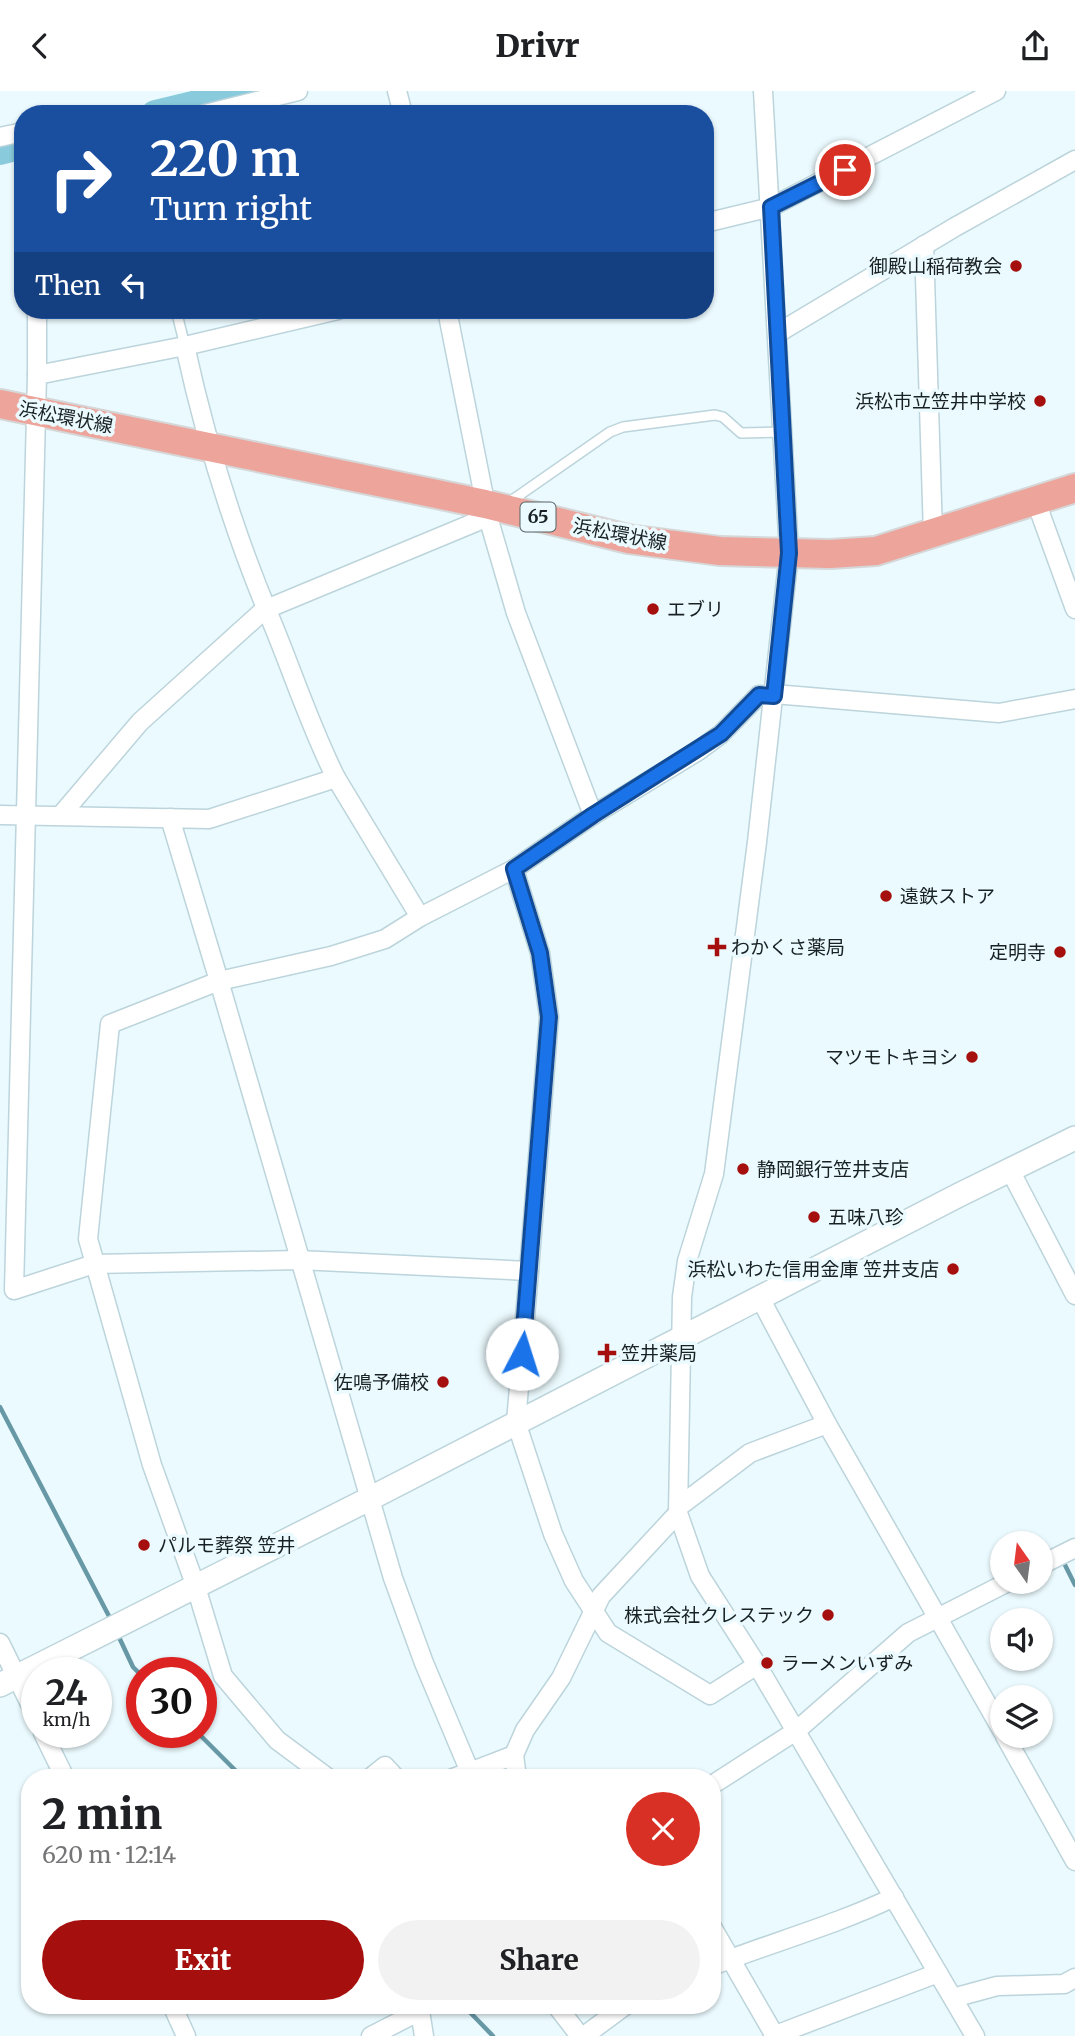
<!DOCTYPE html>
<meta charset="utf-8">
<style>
:root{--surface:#fff;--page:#f2f2f2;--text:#202124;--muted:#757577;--accent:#a5100e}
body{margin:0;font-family:Merriweather,"Noto Sans JP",serif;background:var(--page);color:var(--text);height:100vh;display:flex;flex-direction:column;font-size:26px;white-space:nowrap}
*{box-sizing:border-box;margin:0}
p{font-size:23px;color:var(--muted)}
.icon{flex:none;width:38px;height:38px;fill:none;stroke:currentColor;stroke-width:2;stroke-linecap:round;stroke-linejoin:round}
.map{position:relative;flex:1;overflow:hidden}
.panel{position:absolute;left:21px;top:1678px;width:700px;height:245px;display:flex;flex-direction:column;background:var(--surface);border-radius:28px;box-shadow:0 2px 5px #0004}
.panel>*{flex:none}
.top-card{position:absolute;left:14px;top:14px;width:700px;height:214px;border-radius:28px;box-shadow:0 2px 5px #0004;background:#1a4fa0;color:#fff;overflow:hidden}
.needle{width:46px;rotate:346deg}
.fabs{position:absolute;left:990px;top:1440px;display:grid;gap:14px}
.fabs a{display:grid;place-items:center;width:63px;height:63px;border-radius:50%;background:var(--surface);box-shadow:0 2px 5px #0004;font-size:35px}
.speed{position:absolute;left:21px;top:1566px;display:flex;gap:14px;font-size:35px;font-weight:700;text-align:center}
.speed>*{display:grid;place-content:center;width:91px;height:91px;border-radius:50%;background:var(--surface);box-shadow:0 2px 5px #0004;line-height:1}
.speed small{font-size:18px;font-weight:400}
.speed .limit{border:10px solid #d22;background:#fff;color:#111}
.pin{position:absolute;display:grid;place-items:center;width:60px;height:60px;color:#fff;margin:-30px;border:4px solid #fff;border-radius:50%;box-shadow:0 2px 7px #0007}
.me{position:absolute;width:77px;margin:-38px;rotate:5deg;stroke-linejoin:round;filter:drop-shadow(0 0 5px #0008)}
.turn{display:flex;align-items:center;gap:24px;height:147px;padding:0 21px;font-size:32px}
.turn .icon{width:91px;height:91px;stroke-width:2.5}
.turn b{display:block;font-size:49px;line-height:60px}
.then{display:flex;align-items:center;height:66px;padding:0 21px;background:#0003;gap:14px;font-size:26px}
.round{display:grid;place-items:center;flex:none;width:74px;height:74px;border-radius:37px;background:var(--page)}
.overview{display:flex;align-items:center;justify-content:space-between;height:119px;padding:0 21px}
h1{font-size:42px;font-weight:800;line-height:52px}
.action{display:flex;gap:14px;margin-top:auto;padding:14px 21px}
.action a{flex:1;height:80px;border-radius:42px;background:var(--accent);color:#fff;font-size:28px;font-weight:800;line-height:80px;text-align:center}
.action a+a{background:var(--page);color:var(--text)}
header{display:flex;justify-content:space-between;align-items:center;height:91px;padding:0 21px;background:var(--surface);font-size:32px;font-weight:800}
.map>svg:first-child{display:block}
</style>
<header><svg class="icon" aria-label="back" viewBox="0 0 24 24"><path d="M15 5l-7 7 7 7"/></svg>Drivr<svg class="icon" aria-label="share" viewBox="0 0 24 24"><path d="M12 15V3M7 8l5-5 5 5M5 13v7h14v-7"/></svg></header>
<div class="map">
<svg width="1075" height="1945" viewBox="0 0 1075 1945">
<rect width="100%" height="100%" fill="#ebfafe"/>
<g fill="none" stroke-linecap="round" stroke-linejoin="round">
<g stroke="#6798a5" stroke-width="4.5">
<path d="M 0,1316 L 111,1529"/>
<path d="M 1065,1474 L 1075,1494"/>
<path d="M 118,1544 L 133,1576 L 142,1585"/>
<path d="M 198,1642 L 243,1687"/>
<path d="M 463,1914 L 493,1945"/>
</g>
<g stroke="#89cbdc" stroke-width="28">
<path d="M 155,23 L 252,0"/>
<path d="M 0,60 L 23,54"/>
</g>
<defs>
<g id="service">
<path d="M 176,219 L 185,255"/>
<path d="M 508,412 L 610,341 L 623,336 L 715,324 L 723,326 L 741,342 L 783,341"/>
</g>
<g id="minor">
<path d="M 397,0 L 403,23"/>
<path d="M 763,0 L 789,462 L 757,751 L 714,1083 L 687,1170 L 682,1206 L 678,1422 L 700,1485 L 757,1574 L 975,1945"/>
<path d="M 205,23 L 298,0"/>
<path d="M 0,46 L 23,41"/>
<path d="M 705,132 L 771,116 L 996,0"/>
<path d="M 924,154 L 933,444"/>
<path d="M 338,219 L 185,255 L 37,284 L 14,1199 L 94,1173 L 299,1169 L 529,1180 L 516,1331 L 553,1443 L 574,1490 L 608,1542 L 710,1604 L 757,1574"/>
<path d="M 447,219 L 488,426 L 516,522 L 593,724"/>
<path d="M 778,242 L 955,136 L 1075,69"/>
<path d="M 37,284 L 37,219"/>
<path d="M 1035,408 L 1075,518"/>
<path d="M 774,603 L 999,622 L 1075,608"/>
<path d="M 336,687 L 420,826 L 514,778 L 540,862 L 549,926 L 529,1180"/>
<path d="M 0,724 L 209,728 L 336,687 C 310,635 293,582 271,529 C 233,439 206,351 185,255"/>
<path d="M 61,724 L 140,631 L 264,519 L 488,426"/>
<path d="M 170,727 L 219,890 L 331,865 L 385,848 L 420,826"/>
<path d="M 514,778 L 593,724 L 698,660 L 721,643 L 759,604 L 774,605"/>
<path d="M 1011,1081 L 1075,1204"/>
<path d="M 760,1207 L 827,1333 L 1003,1641"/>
<path d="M 681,1414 L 750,1362 L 827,1333"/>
<path d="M 1041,1474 L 1075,1457"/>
<path d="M 0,1552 L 37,1627"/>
<path d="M 43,1642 L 65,1687"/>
<path d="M 1005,1645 L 1075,1770"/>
<path d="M 514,1664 L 525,1639 L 561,1587 L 601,1505 L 678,1422"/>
<path d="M 328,1687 L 277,1649 L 223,1585 L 196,1496 L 152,1374 L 88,1148 L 110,933 L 219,890 L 393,1487 L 424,1572 L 470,1681 L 514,1664 L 517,1687"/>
<path d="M 370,1687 L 385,1675 L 396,1687"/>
<path d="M 453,1687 L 470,1681"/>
<path d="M 712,1694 L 796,1640 L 908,1542 L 1008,1491"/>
<path d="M 712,1836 L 775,1945"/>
<path d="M 712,1875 C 773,1851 836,1834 894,1806"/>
<path d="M 953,1907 L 997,1895 L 1064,1893 L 1075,1887"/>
<path d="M 172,1914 L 186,1945"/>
<path d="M 423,1914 L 420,1920 L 424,1945"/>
<path d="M 556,1914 L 580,1945"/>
<path d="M 371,1945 L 420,1920"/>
<path d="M 584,1945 L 626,1914"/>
<path d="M 773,1945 L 938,1882"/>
</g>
<path id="tertiary" d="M 0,1594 L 371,1407 L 959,1104 L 1075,1047"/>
<path id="primary" d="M 0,313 L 485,413 L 628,448 L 720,460 L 830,463 L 876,460 L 1075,397"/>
</defs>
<use href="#service" stroke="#bcd4db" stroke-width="12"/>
<use href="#minor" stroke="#bcd4db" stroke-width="21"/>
<use href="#tertiary" stroke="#bcd4db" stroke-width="26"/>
<use href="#primary" stroke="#d5d7d8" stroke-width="32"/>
<use href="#service" stroke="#fff" stroke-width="9"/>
<use href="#minor" stroke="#fff" stroke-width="18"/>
<use href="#tertiary" stroke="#fff" stroke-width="23"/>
<use href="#primary" stroke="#eda49b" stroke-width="28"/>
</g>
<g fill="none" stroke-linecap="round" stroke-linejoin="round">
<defs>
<path id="route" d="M 522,1263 L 549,926 L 540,862 L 514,778 L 593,724 L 721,643 L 759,604 L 774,605 L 789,462 L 771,116 L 845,79"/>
</defs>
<use href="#route" stroke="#114b97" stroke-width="18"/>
<use href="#route" stroke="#1a73e8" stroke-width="12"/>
</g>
<g fill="#a5100e" stroke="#ebfafe" stroke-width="2.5">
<circle cx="1016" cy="175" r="7"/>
<circle cx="1040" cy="310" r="7"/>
<circle cx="653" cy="518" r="7"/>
<circle cx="886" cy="805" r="7"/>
<path d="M713.5 845.5h7v7h7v7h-7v7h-7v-7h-7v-7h7z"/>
<circle cx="1060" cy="861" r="7"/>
<circle cx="972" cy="966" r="7"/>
<circle cx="743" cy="1078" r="7"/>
<circle cx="814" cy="1126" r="7"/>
<circle cx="953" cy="1178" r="7"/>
<path d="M603.5 1251.5h7v7h7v7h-7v7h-7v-7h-7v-7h7z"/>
<circle cx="443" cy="1291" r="7"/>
<circle cx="144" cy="1454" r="7"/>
<circle cx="828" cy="1524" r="7"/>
<circle cx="767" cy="1572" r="7"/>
</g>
<g text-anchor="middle" stroke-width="7" stroke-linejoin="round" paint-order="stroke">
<rect fill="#ebfafe" stroke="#576265" stroke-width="2" x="520.5" y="411.5" width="35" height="29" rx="5"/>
<g font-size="18" font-weight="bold" fill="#182124">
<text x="538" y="432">65</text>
</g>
<g font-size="19" fill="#182124" stroke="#ebfafe" text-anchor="start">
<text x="1002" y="182" text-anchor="end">御殿山稲荷教会</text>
<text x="1026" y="317" text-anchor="end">浜松市立笠井中学校</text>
<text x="667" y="525">エブリ</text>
<text x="900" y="812">遠鉄ストア</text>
<text x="731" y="863">わかくさ薬局</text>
<text x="1046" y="868" text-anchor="end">定明寺</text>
<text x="958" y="973" text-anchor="end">マツモトキヨシ</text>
<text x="757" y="1085">静岡銀行笠井支店</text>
<text x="828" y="1133">五味八珍</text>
<text x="939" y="1185" text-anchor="end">浜松いわた信用金庫 笠井支店</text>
<text x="621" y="1269">笠井薬局</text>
<text x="429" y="1298" text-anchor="end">佐鳴予備校</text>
<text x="158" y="1461">パルモ葬祭 笠井</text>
<text x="814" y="1531" text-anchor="end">株式会社クレステック</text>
<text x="781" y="1579">ラーメンいずみ</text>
</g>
<g font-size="19" fill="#182124" stroke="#ebfafe">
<text transform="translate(66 326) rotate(11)" y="7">浜松環状線</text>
<text transform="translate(620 443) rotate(11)" y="7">浜松環状線</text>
</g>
</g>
</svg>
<div class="fabs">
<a><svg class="needle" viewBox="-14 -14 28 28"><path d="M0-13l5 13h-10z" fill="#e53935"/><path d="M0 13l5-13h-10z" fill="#757577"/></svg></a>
<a><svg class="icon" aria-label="sound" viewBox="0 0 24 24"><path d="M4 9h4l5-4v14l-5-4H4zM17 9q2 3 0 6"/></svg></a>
<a><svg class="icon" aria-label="layers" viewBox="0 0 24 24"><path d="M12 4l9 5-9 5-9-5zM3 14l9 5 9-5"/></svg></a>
</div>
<div class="speed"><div>24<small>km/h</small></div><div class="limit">30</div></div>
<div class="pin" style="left:845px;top:79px;background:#d93025"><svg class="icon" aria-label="arrive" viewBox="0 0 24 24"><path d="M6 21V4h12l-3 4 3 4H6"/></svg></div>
<svg class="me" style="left:522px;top:1263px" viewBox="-20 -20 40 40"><circle r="19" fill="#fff"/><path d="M0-13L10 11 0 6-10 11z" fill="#1a73e8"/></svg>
<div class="top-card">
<div class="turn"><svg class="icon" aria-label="right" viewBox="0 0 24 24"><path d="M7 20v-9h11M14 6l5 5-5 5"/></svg><div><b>220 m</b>Turn right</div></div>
<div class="then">Then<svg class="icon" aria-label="left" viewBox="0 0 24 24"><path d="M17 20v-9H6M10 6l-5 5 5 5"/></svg></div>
</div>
<section class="panel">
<div class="overview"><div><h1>2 min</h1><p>620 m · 12:14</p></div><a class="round" style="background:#d93025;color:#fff"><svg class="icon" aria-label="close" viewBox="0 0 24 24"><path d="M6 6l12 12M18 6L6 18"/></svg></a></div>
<div class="action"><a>Exit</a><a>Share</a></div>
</section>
</div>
